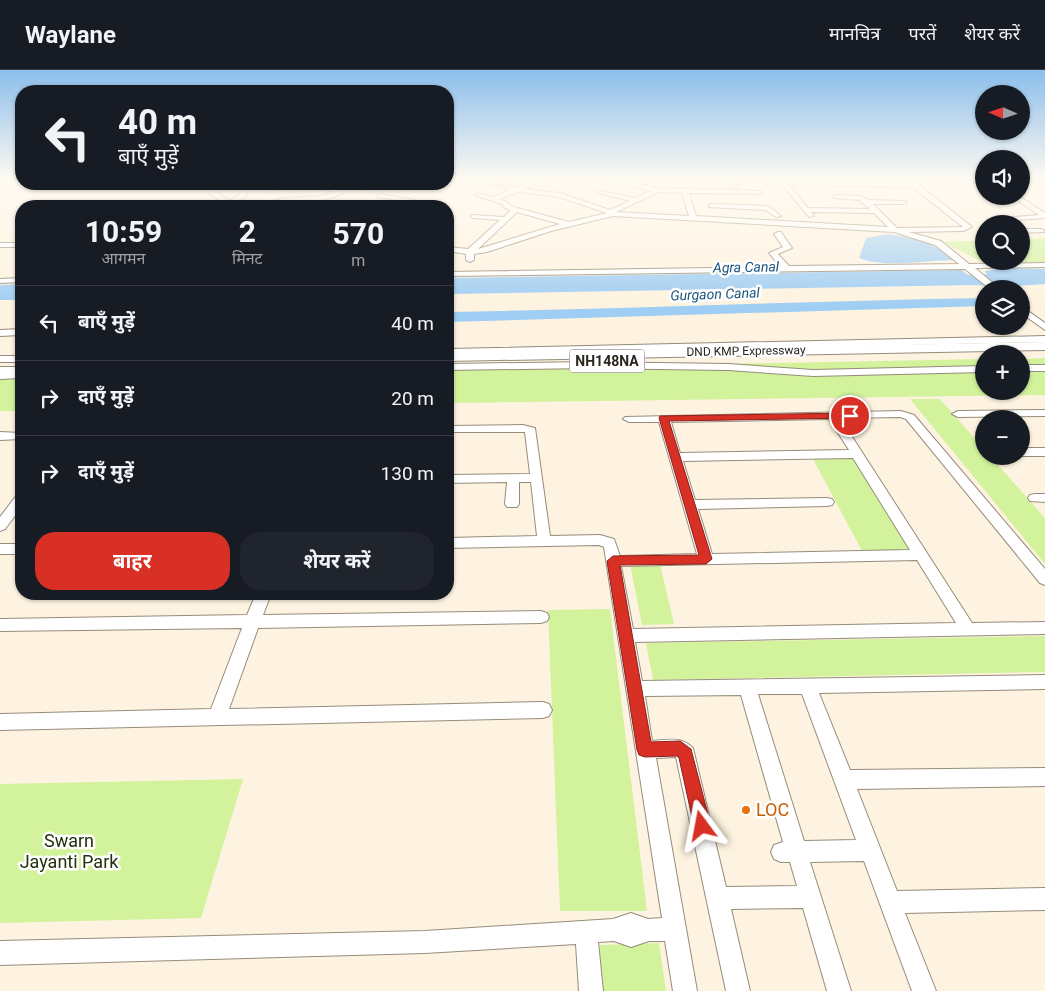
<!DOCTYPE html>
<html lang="hi">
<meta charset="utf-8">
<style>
:root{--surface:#171b24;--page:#20242c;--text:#f1f3f6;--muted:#9ea1a6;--line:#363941;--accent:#d93025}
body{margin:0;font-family:Roboto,"Noto Sans Devanagari",sans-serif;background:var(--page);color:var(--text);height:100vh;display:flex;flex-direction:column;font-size:19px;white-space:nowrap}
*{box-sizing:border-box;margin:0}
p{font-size:16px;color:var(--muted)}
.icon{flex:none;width:28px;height:28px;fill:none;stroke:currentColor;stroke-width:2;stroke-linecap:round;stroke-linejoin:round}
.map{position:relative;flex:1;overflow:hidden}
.drawer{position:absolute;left:15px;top:130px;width:439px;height:400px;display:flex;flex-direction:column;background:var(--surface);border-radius:20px;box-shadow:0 1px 4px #0004}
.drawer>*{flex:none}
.banner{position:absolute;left:15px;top:15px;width:439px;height:105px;border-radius:20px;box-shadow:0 1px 4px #0004;background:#171b24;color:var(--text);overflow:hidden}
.needle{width:32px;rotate:273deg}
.controls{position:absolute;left:975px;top:15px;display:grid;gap:10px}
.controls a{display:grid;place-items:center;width:55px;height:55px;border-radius:50%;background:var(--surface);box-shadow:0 1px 4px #0004;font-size:25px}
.pin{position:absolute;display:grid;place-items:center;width:42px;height:42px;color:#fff;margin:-21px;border:2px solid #fff;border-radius:50%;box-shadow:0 1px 5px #0007}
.me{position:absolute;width:55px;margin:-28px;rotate:347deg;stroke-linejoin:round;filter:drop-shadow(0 0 4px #0008)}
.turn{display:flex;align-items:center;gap:18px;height:105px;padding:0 20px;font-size:22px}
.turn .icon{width:65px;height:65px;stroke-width:2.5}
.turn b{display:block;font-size:35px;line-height:42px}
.eta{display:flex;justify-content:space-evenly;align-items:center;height:85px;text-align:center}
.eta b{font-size:30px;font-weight:700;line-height:35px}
.button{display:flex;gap:10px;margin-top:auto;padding:10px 20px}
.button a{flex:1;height:58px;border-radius:20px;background:var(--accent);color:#fff;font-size:20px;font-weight:700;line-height:58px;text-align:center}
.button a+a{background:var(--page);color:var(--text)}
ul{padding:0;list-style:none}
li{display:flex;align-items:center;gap:15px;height:75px;padding:0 20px;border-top:1px solid var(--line)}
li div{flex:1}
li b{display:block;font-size:19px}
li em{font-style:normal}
header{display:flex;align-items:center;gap:30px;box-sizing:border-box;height:70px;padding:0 25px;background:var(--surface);border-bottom:1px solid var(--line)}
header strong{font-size:24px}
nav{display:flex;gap:28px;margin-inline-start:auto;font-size:18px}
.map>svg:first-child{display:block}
</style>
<header>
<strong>Waylane</strong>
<nav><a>मानचित्र</a><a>परतें</a><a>शेयर करें</a></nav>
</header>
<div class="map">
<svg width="1045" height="921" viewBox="0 0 1045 921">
<rect width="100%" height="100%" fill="#fef3e0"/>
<g fill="#d2f39c">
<path d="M 1045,168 L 1045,192 L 982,192 L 943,172 L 984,170 L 984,191 L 1021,191 L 1021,169 Z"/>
<path d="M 1045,288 L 1045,325 L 448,333 L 448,299 L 984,289 L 984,321 L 1021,321 L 1021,289 Z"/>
<rect x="0" y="306" width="21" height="35"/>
<path d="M 910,329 L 940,329 L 984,379 L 984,386 L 990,386 L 1045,448 L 1045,494 Z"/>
<path d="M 813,389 L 854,389 L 911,481 L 862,481 Z"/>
<path d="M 630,494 L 660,494 L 674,554 L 642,555 Z"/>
<path d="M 610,539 L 647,841 L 560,841 L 548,540 Z"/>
<path d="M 1045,566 L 1045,602 L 653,610 L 646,573 Z"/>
<path d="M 243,709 L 201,848 L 0,853 L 0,714 Z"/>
<path d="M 659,873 L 666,921 L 603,921 L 599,875 Z"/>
</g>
<g fill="#9fcdf3">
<path d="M 888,164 L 922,170 L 960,190 C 931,189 885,199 859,188 L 866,168 Z"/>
<path d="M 1009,198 L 1045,199 L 1045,214 L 1000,217 L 975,215 L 448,224 L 448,208 L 961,200 C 971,207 976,211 988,207 L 985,201 Z"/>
<path d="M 21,214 L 21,230 L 0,230 L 0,215 Z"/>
<path d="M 984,228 L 984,236 L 448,252 L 448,242 C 626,239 805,231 984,228 Z"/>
</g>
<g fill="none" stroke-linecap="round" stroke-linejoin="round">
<path fill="#9fcdf3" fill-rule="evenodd" d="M 1001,204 L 1004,206 L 1003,207 L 958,209 L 955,207 L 958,205 Z"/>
<defs>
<g id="minor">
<path d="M 448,109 L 466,109 L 448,112 Z"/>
<path d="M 473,109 C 487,108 501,119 515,118 C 523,117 532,109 545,109 L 523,119 L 560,123 L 610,140 L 630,131 L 596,122 L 596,120 L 635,128 L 651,121 L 601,109 L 611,109 L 657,118 L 760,121 L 762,122 L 762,124 L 689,123 L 696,146 L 888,157 L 874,143 L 811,142 L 814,146 L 809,147 L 778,109 L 784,109 L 786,111 L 913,113 L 926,109 L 934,109 L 919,115 L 972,157 L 963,161 L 909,162 L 941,171 L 969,194 L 1045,193 L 1045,197 L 975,198 L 1000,219 L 990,219 L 965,199 L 448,206 L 448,202 L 781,197 L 769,183 L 783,177 L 774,164 L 778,162 L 781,162 L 792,178 L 778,184 L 789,196 L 959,194 L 935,175 L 894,162 L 613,146 L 551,161 L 487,182 L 474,184 L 474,190 L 470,192 L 466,190 L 466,184 L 448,181 L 448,177 L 468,179 L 500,150 L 473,148 L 471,147 L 471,145 L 504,147 L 511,140 L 505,138 L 502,134 L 475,125 L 478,123 L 493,127 L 510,120 ZM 789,115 L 912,117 L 963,157 L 897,158 L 873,134 L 906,134 L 906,132 L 904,131 L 869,130 L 861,126 L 836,125 L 834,126 L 834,128 L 859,130 L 870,139 L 808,138 ZM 518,122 L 559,127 L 607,143 L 569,152 L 510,136 L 507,132 L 499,129 ZM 658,122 L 682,123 L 689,146 L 616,142 ZM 517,142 L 560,154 L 478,179 Z"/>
<path d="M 728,109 L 734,109 L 738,118 L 734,118 Z"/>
<path d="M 190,114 L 206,115 L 229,131 L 240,125 L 238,122 L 255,114 L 263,114 L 245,123 L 247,126 L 237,132 L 263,134 L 283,128 L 323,126 L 335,122 L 300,114 L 311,114 L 341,120 L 352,114 L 360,114 L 378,120 L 394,114 L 402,114 L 378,124 L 355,117 C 344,123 334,128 321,130 C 303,132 286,129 269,136 L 132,136 L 135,134 L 221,131 L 202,118 Z"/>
<path d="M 285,114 L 294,114 L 265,123 L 262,121 Z"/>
<path d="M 380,124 L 415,130 L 416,133 L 424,136 L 411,135 L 410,132 L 378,127 L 378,125 Z"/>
<path d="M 1011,126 L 1019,126 L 1045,143 L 1045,148 L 988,152 L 988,150 L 990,149 L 1039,145 Z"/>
<path d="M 711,134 L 768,136 L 781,146 L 776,147 L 766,140 L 709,137 L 709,135 Z"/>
<path d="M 1021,159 L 1042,159 L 1045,162 L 1021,163 Z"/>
<rect x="0" y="173" width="21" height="4"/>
<path d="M 21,208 L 21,212 L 0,213 L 0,209 Z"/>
<path d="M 1021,236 L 1045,253 L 1045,260 L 1021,243 Z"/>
<path d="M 21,259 L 21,265 L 0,266 L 0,260 Z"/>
<path d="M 1045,266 L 1045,272 L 448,285 L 448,279 Z"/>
<rect x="0" y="286" width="21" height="6"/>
<path d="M 588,292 L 728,294 L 813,300 L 984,296 L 984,302 L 813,306 L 728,300 L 588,298 L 448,300 L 448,294 Z"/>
<rect x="1021" y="295" width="24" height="6"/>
<path d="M 21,302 L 21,308 L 0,309 L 0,303 Z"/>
<path d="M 1045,340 L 1045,346 L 958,347 L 952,344 L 958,341 Z"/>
<path d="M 901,341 L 914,345 L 1045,499 L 1045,515 L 1040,513 L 906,349 L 900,347 L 840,348 L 972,553 L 1045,552 L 1045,564 L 635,572 L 642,611 L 1045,605 L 1045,619 L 819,623 L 850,700 L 1045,698 L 1045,716 L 857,719 L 897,821 L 1045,818 L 1045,840 L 905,843 L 936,921 L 912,921 L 864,791 L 810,792 L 851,921 L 827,921 L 803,838 L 731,839 L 750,921 L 726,921 L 676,687 L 656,688 L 697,921 L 673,921 L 665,871 L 649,871 L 631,877 L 614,871 L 598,872 L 603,921 L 579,921 L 576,874 L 425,883 L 0,895 L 0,871 L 425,861 L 613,849 L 631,843 L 648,849 L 662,848 L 604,477 L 599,475 L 448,478 L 448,468 L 537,466 L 531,412 L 519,412 L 519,434 L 517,437 L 507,437 L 505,434 L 507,412 L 448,413 L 448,405 L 530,404 L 525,362 L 448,362 L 448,356 L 523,355 L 535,358 L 550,466 L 600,465 L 614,469 L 620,486 L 697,484 L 659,352 L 629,352 L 623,349 L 625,347 ZM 829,349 L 849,380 L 680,383 L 671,352 ZM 853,388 L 910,480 L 712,484 L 698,439 L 827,436 L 832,435 L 834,432 L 832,429 L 827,428 L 695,430 L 683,391 ZM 917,490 L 956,553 L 633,559 L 621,496 ZM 758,624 L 802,624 L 856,770 L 804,771 ZM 741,625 L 783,772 L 774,775 L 771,782 L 774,789 L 781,792 L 790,792 L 797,816 L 726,817 L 693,678 C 681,666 668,670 652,671 L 645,626 Z"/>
<path d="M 0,362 L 21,363 L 21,369 L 0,370 Z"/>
<rect x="1021" y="378" width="24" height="8"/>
<path d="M 1035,424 L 1045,424 L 1045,432 L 1030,431 L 1028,428 L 1030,425 Z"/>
<path d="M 21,425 L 21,438 L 5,459 L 0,461 L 0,447 L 16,426 Z"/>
<rect x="0" y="474" width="21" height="10"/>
<path d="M 256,524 L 271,524 L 263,545 L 541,541 L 547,543 L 549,547 L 547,551 L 541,553 L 258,558 L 229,639 L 543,632 L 549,634 L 552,640 L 549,646 L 543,648 L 0,660 L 0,644 L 211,639 L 242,558 L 0,561 L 0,549 L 247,545 Z"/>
</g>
<g id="highway">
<path d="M 1045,272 L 1045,280 L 448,291 L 448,283 Z"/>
<rect x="0" y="297" width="21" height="8"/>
</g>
</defs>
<use href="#minor" stroke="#968c7b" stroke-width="2"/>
<use href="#highway" stroke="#968c7b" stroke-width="2"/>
<use href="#minor" fill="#fff" fill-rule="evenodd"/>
<use href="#highway" fill="#fff" fill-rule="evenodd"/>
</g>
<linearGradient id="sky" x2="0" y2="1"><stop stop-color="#8bbeec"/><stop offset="0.46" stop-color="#fffaf1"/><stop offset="1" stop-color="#fffaf1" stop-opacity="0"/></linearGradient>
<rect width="1045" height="238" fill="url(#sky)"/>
<path fill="#d93025" stroke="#8d1f18" d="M 850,343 L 854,344 L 854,348 L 669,351 L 712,489 L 706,494 L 620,495 L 651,672 L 680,671 L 691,679 L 711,756 L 708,762 L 702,764 L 696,762 L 694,756 L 679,688 L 677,686 L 645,687 L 639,685 L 637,680 L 607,491 L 613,486 L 699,485 L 659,348 L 660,346 Z"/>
<circle fill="#e8710a" stroke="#fff" stroke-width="2" cx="746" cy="740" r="5"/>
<g text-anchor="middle" stroke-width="5" stroke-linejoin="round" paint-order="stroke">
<g font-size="12" fill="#2a261f" stroke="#fff">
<text transform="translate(746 281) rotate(-1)" y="4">DND KMP Expressway</text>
</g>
<g font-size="14" font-style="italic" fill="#18547c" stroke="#fff">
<text transform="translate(746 197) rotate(-1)" y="5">Agra Canal</text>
<text transform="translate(715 224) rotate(-2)" y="5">Gurgaon Canal</text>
</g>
<rect fill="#fff" stroke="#6a6762" stroke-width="1" x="569.5" y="279.5" width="75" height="23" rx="4"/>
<g font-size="14" font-weight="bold" fill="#2a261f">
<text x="607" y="296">NH148NA</text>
</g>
<g font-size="18" fill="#c56008" stroke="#fff" text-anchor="start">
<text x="756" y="746">LOC</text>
</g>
<g font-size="18" fill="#24300b" stroke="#fff">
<text x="69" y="777">Swarn<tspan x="69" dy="21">Jayanti Park</tspan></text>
</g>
</g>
</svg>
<div class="controls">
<a><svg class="needle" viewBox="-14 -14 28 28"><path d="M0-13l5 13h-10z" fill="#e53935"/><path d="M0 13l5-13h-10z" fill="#9ea1a6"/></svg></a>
<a><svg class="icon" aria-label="sound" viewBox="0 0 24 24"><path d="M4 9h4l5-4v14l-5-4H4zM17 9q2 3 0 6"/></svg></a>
<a><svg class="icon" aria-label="search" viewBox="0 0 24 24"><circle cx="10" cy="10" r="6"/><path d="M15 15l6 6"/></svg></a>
<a><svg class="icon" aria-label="layers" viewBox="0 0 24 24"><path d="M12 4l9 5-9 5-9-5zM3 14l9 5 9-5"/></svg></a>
<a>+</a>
<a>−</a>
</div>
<div class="pin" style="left:850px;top:346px;background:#d93025"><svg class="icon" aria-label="arrive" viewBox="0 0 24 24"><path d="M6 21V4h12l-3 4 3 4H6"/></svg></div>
<svg class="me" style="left:702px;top:756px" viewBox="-20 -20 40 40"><path d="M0-17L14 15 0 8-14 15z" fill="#d93025" stroke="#fff" stroke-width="4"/></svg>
<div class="banner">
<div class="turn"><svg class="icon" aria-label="left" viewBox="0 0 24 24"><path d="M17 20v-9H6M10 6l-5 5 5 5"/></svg><div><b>40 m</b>बाएँ मुड़ें</div></div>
</div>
<section class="drawer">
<div class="eta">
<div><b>10:59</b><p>आगमन</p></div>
<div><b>2</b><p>मिनट</p></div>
<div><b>570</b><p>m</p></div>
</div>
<ul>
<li><svg class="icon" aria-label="left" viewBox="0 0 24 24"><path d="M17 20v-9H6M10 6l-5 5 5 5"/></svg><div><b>बाएँ मुड़ें</b></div><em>40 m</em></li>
<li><svg class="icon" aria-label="right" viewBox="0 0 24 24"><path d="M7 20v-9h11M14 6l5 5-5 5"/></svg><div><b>दाएँ मुड़ें</b></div><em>20 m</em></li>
<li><svg class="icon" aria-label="right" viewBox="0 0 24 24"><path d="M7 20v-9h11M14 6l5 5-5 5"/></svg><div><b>दाएँ मुड़ें</b></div><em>130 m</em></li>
</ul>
<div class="button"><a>बाहर</a><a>शेयर करें</a></div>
</section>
</div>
